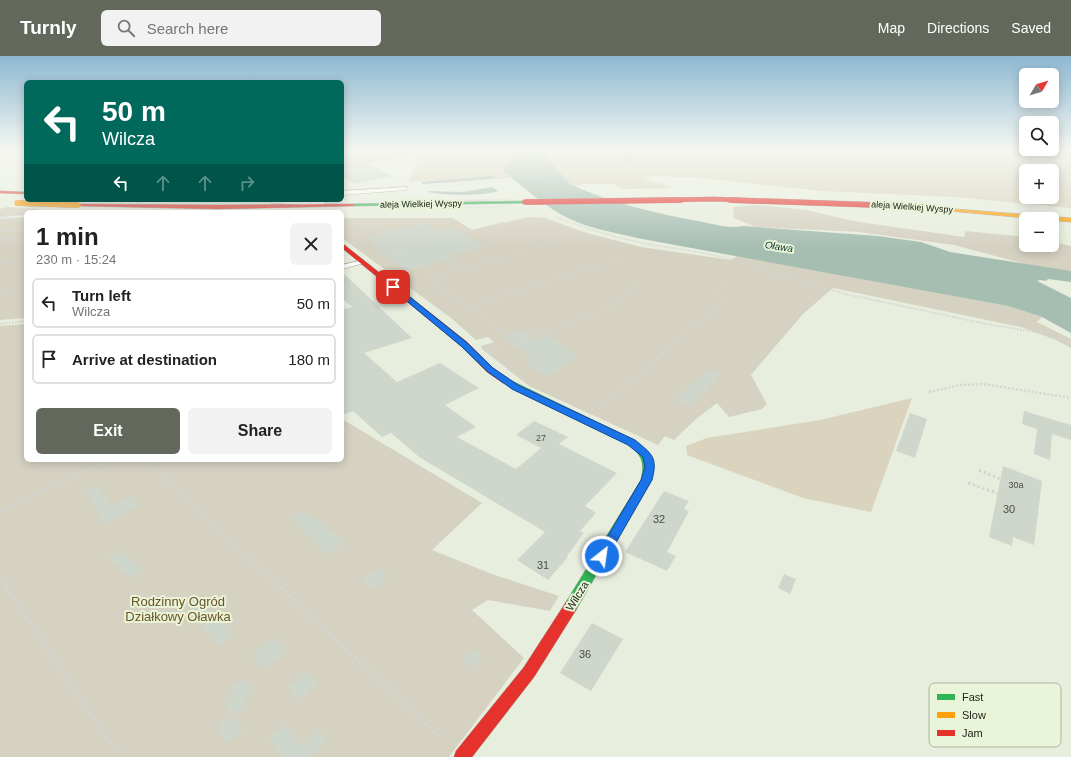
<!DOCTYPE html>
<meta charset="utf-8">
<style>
:root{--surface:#fff;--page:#f2f2f2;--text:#222;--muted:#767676;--line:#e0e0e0;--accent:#63685c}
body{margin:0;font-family:Helvetica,sans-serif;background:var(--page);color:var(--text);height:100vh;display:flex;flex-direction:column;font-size:15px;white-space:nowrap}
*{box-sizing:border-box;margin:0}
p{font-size:13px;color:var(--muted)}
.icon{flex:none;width:22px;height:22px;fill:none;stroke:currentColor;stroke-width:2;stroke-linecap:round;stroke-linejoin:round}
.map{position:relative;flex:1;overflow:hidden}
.panel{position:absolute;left:24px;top:154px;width:320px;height:252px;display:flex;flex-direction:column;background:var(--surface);border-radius:6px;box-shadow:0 2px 10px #0003}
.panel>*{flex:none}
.banner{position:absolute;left:24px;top:24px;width:320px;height:122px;border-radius:6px;box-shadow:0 2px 10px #0003;background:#00695c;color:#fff;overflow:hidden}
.needle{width:26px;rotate:52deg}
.tools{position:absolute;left:1019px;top:12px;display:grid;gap:8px}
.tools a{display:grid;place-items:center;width:40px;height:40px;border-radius:6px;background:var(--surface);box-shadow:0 2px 10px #0003;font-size:20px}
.pin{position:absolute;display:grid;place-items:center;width:34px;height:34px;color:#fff;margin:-17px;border-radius:8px;box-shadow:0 2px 6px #0006}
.me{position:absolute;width:44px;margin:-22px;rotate:30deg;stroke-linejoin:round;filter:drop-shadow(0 0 3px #0008)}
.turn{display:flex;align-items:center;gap:14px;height:84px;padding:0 12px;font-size:18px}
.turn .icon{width:52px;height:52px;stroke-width:2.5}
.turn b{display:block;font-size:28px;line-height:34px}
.lanes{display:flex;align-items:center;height:38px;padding:0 12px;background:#0003;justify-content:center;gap:20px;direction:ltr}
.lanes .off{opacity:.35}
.round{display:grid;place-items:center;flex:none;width:42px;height:42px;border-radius:6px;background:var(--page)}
.overview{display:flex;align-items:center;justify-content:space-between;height:68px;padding:0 12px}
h1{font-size:24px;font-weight:800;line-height:30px}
.cta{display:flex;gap:8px;margin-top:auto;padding:8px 12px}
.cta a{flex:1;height:46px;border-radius:6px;background:var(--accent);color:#fff;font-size:16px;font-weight:800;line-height:46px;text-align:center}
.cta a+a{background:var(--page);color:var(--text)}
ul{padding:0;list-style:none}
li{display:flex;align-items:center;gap:12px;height:50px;margin:0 8px 6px;padding:0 4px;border:2px solid var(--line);border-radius:6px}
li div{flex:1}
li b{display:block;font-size:15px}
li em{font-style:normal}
header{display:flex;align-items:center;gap:24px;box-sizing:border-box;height:56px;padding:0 20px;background:var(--accent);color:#fff}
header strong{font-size:19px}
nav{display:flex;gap:22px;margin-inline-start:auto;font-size:14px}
.search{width:280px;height:36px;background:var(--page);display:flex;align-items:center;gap:10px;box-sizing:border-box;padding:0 14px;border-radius:6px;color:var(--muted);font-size:15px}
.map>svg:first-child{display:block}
</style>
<header>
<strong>Turnly</strong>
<div class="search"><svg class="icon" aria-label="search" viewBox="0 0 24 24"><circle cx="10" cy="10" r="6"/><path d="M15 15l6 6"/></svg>Search here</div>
<nav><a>Map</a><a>Directions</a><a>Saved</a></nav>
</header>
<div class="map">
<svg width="1071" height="701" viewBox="0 0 1071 701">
<rect width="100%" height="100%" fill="#e8eede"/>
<g fill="#d6d2c2">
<path d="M 756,149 L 807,154 L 853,165 L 964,181 L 966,175 L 1026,181 L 1026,189 L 1052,189 L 1052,186 L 1071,190 L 1071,215 L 1037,211 L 954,189 L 859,176 L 756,171 L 734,162 L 733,151 Z"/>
<path d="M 7,151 L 39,153 L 36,156 L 26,156 L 26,159 L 0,161 L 0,153 Z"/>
<path d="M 26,161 L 26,262 L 0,264 L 0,163 Z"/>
<path d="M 529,161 L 545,162 L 587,177 L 641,191 L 731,204 L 737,200 L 1008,250 L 1042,261 L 1037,266 L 1071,283 L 1071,292 L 1056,284 L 1021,271 L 833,232 L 803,258 L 751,319 L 767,348 L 762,353 L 729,361 L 717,347 L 696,363 L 674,384 L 665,380 L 658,389 L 529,330 L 482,293 L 481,290 L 494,286 L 488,281 L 476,284 L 451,262 L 342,182 L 342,162 L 453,162 L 472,174 Z"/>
<path d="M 26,268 L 26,404 L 342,404 L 342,363 L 482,447 L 432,494 L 492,518 L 559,540 L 550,555 L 488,544 L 472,554 L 524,602 L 449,701 L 0,701 L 0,270 Z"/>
</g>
<g fill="#dad3be" fill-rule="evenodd">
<path d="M 418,93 L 526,93 L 503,115 L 511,122 L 446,127 L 443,124 L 409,126 L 421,94 Z"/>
<path d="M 553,93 L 1071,93 L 1071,152 L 956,141 L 820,135 L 704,122 L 651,120 L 643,123 L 673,132 L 624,133 L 613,128 L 585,128 L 574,130 L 570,128 L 546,102 L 547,98 ZM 1026,115 L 1052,115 L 1052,141 L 1026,141 Z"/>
<path d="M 912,342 L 871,456 L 803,442 L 687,399 L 686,390 L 707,382 L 820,364 Z"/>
</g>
<g fill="#a6beb2">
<path d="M 526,93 L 553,93 L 547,98 L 546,102 C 553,109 559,115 565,123 L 571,124 L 567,125 L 570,128 C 611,147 654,157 698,165 C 715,168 727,173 743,170 L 878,180 L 921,186 L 950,196 L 1071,215 L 1071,226 L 1048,223 L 1046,225 L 1040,224 L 1037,225 L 1071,242 L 1071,277 L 1042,261 L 1008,250 L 637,182 C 614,176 590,173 568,162 C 545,151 524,131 503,115 L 504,110 Z"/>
<path d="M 492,131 L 498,135 C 489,140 435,140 427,135 L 463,136 Z"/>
</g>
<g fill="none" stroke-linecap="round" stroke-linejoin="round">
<g stroke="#a6beb2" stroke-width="2.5">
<path d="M 627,93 L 631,103 L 627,104"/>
<path d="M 423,127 L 494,121"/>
</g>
</g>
<g fill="#cfd6cb">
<path d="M 342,93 L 415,93 L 415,99 L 369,108 L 393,120 L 354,128 L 342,121 Z"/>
<path d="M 423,167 L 435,175 L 452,171 L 486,192 L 450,199 L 455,202 L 406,215 L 376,192 L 367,180 Z"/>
<path d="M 342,216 L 412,282 L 364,297 L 397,326 L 440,307 L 479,332 L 445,349 L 476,371 L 457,381 L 516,413 L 541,392 L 516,379 L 534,365 L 568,381 L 559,388 L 617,417 L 585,450 L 596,457 L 580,475 L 584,477 L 567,500 L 568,501 L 548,524 L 517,504 L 545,476 L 419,401 L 391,377 L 382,381 L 353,355 L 342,359 L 342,254 L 352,251 L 342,242 Z"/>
<path d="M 521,274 L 535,283 L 550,279 L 577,301 L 548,321 L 525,309 L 534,304 L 501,280 Z"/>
<path d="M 707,314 L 721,319 L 690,349 L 675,343 Z"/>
<path d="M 1024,355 L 1071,369 L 1071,384 L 1052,378 L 1050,404 L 1034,398 L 1037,373 L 1022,368 Z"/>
<path d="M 910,357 L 927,363 L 915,402 L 896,395 Z"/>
<path d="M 1003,410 L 1042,425 L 1034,489 L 1013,481 L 1012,490 L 989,481 Z"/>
<path d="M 97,429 L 113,450 L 133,439 L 139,450 L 105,468 L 97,458 L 99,457 L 84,435 Z"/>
<path d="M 664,435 L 689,445 L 684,453 L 689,455 L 667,496 L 676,500 L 667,515 L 625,496 Z"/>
<path d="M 303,454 L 330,474 L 345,486 L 326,499 L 291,462 Z"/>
<path d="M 119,494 L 143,514 L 131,522 L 108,502 Z"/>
<path d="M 378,512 L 388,520 L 373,533 L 363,524 Z"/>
<path d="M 784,518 L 796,523 L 790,538 L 778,532 Z"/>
<path d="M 195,539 L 234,579 L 218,590 L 202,570 L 204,568 L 184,546 Z"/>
<path d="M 592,567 L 623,583 L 591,635 L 560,617 Z"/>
<path d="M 273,581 L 288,594 L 265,613 L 252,600 Z"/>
<path d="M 473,593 L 483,602 L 473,612 L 463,603 Z"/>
<path d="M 306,616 L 318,627 L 299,644 L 288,632 Z"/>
<path d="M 243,622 L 254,632 L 243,643 L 248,647 L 235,659 L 222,647 L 234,637 L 229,633 Z"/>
<path d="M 231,659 L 244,673 L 228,687 L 217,675 L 220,672 L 219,670 Z"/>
<path d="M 284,668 L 302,690 L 319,674 L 328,684 L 313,699 L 307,696 L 311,701 L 284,701 L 268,682 Z"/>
</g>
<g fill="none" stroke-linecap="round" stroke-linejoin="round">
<defs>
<g id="lane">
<path d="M 408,131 L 406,134 L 342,139 L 342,135 Z"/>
<path d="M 363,204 L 366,206 L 365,207 L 342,213 L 342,209 Z"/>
</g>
<path id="street" d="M 268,144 L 322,144 L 326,147 L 321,150 L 273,147 Z"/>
<g id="fast">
<path d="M 525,145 L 527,145 L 527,147 L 353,150 L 351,149 L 353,148 Z"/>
<path d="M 506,322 L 634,384 C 650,397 655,403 651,424 L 576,554 L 571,556 L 566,554 L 565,550 L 566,546 L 641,424 C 645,405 642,400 628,388 L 512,333 L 502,325 Z"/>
</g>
<path id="slow" d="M 903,149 L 1071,162 L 1071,166 L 905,151 L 903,150 Z"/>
<g id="jam">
<path d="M 0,135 L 26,136 L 26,138 L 0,137 Z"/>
<path d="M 76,148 L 217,149 L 353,148 L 355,149 L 353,150 L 217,153 L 78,150 L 76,149 Z"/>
<path d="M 342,187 L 467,286 L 493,312 L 509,323 L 510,325 L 509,327 L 503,327 L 487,316 L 461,290 L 342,192 Z"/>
<path d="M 571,544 L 576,546 L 577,550 L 576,554 L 534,621 L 472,701 L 454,701 L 456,695 L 524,611 L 566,546 Z"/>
</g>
</defs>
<use href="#lane" stroke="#a1a69a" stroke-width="1"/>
<use href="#street" stroke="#a1a69a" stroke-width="1"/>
<use href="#fast" stroke="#a1a69a" stroke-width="1"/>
<use href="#slow" stroke="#a1a69a" stroke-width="1"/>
<use href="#jam" stroke="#a1a69a" stroke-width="1"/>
<g stroke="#d4d5d1" stroke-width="1" stroke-dasharray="1 1" stroke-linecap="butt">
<path d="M 613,93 C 619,114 645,123 664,128"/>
<path d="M 801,93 L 908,110 L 1026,117"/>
<path d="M 945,93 L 1026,115"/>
<path d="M 423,94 L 433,93"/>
<path d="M 558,96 L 613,93"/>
<path d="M 621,106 L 728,100 L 786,93"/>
<path d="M 493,113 L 514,99 L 517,93"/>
<path d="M 1052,118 L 1071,119"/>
<path d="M 425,122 L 493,115"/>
<path d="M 498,123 L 513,134"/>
<path d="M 462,127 L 499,122 L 489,106 L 488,95 L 493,93"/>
<path d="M 415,132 L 496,126 L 623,109"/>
</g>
<g stroke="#d4d5d1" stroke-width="1.5" stroke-dasharray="1 1" stroke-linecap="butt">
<path d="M 556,161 C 583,171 610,180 638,186 C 677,194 716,196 754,210"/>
<path d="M 0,162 L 12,162"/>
<path d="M 360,164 L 400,193"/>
<path d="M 0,175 L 26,174"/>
<path d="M 0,184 L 26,182"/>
<path d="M 377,199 L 505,166"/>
<path d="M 0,206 L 26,204"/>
<path d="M 471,210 L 560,184"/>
<path d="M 596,210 L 627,200"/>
</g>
<g stroke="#d4d5d1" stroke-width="2" stroke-dasharray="1.5 1.5" stroke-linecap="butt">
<path d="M 474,209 L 429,222 L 502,275"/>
<path d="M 752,209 L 788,222 L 850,239 L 982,267 L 1040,277 L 1071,287"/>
<path d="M 0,235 L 26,232"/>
<path d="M 431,241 L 448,236"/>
<path d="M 468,251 L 599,209"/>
<path d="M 0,268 L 26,265"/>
<path d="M 491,292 L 574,266 L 611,251 L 640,227"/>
<path d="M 668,293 L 723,244 L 716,238 L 726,228"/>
</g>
<g stroke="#d4d5d1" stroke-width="2.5" stroke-dasharray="2 2" stroke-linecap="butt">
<path d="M 929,336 L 960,329 L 983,328 L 1071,342"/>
<path d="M 599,354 L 669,292"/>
</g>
<g stroke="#d4d5d1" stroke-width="3" stroke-dasharray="2.5 2.5" stroke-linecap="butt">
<path d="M 144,404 L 281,532"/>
<path d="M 979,414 L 1000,423"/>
<path d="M 968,427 L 997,437"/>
<path d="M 0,455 L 110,404"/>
<path d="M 0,522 L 7,532"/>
</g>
<g stroke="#d4d5d1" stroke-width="4" stroke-dasharray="3 3" stroke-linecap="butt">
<path d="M 6,531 L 119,701"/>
<path d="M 280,531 L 441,682"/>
</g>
<use href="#lane" fill="#fcfcfa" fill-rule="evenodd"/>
<use href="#street" fill="#fcfcfa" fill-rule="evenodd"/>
<use href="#fast" fill="#30b455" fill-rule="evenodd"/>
<use href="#slow" fill="#ff9f0a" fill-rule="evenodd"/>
<use href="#jam" fill="#e5322d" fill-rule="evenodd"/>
<defs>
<path id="slow-bridge" d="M 17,147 L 78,149"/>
<path id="jam-bridge-far1" d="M 617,145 L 715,143 L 757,145"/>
<g id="jam-bridge">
<path d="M 730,144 L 905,150"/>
<path d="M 525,146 L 681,144"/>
</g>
</defs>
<use href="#slow-bridge" stroke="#a1a69a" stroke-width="6" stroke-linecap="butt"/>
<use href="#jam-bridge-far1" stroke="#a1a69a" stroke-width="5" stroke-linecap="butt"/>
<use href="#jam-bridge" stroke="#a1a69a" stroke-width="6" stroke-linecap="butt"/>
<g stroke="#d4d5d1" stroke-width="1" stroke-dasharray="1 1" stroke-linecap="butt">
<path d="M 511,98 L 558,96"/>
<path d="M 448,145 L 512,143"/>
</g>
<g stroke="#d4d5d1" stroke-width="1.5" stroke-dasharray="1 1" stroke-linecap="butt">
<path d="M 429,145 L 489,144"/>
<path d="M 437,153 L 511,150"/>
</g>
<use href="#slow-bridge" stroke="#ff9f0a" stroke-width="5.5"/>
<use href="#jam-bridge-far1" stroke="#e5322d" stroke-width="4.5"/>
<use href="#jam-bridge" stroke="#e5322d" stroke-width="5.5"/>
</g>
<linearGradient id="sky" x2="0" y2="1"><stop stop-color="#8db8d2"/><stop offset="0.49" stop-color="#f5f7f0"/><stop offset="1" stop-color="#f5f7f0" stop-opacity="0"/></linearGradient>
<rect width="1071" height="191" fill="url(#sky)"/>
<path fill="#1a73e8" stroke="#114b97" d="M 391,229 L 395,229 L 466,286 L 493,312 L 518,329 L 635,384 C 652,398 658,401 652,424 L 606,504 L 602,505 L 598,504 L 596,500 L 641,424 L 645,411 L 643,401 L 628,389 L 512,333 L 488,316 L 461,290 L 391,232 Z"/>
<g text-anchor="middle" stroke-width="4" stroke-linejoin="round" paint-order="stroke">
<g font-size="9" fill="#1c2016" stroke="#e9f4d8">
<text transform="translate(421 148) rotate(-1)" y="3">aleja Wielkiej Wyspy</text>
<text transform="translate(912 151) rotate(4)" y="3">aleja Wielkiej Wyspy</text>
</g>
<g font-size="9" fill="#494e43">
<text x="541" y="385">27</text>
<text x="1016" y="432">30a</text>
</g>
<g font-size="10" font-style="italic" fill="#003226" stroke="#e9f4d8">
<text transform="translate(779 190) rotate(8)" y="4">Oława</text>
</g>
<g font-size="11" fill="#494e43">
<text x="1009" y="457">30</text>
<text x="659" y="467">32</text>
<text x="543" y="513">31</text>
<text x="585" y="602">36</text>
</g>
<g font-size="11" fill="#1c2016" stroke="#e9f4d8">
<text transform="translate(577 540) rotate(-58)" y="4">Wilcza</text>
</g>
<g font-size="13" fill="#6c5226" stroke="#e9f4d8">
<text x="178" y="550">Rodzinny Ogród<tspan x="178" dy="15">Działkowy Oławka</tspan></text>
</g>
</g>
<rect x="929" y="627" width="132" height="64" rx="6" fill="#e9f4d8" stroke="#acb49e" stroke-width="1"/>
<rect x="937" y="638" width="18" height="6" fill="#30b455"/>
<rect x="937" y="656" width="18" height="6" fill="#ff9f0a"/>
<rect x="937" y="674" width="18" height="6" fill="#e5322d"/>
<g font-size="11" fill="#1c2016">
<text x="962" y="645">Fast</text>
<text x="962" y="663">Slow</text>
<text x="962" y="681">Jam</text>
</g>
</svg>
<div class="tools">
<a><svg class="needle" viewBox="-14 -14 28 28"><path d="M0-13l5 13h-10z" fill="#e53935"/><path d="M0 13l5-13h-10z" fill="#767676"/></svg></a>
<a><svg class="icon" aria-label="search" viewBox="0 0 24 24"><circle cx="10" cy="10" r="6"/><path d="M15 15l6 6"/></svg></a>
<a>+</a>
<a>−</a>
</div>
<div class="pin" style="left:393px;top:231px;background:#d93025"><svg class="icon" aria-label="arrive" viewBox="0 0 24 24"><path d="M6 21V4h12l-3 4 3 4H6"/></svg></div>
<svg class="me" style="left:602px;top:500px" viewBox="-20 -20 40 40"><circle r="17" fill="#1a73e8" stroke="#fff" stroke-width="3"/><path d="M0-11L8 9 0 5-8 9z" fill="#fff"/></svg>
<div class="banner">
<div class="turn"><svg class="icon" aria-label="left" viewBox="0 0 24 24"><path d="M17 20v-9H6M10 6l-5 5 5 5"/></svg><div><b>50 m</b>Wilcza</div></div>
<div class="lanes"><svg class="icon" aria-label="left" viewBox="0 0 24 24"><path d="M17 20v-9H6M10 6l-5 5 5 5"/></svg><svg class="icon off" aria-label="ahead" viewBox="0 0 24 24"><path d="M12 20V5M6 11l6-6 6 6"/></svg><svg class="icon off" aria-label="ahead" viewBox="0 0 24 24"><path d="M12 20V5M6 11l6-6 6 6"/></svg><svg class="icon off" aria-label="right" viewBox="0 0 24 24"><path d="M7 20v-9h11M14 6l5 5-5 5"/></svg></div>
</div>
<section class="panel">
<div class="overview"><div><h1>1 min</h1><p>230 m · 15:24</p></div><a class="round"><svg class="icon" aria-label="close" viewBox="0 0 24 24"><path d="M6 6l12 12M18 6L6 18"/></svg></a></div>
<ul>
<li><svg class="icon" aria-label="left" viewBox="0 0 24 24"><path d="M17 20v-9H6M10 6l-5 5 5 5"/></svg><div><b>Turn left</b><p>Wilcza</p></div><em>50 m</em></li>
<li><svg class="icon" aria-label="arrive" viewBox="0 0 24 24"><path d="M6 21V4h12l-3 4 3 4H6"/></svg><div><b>Arrive at destination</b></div><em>180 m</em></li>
</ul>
<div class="cta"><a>Exit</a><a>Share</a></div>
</section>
</div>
